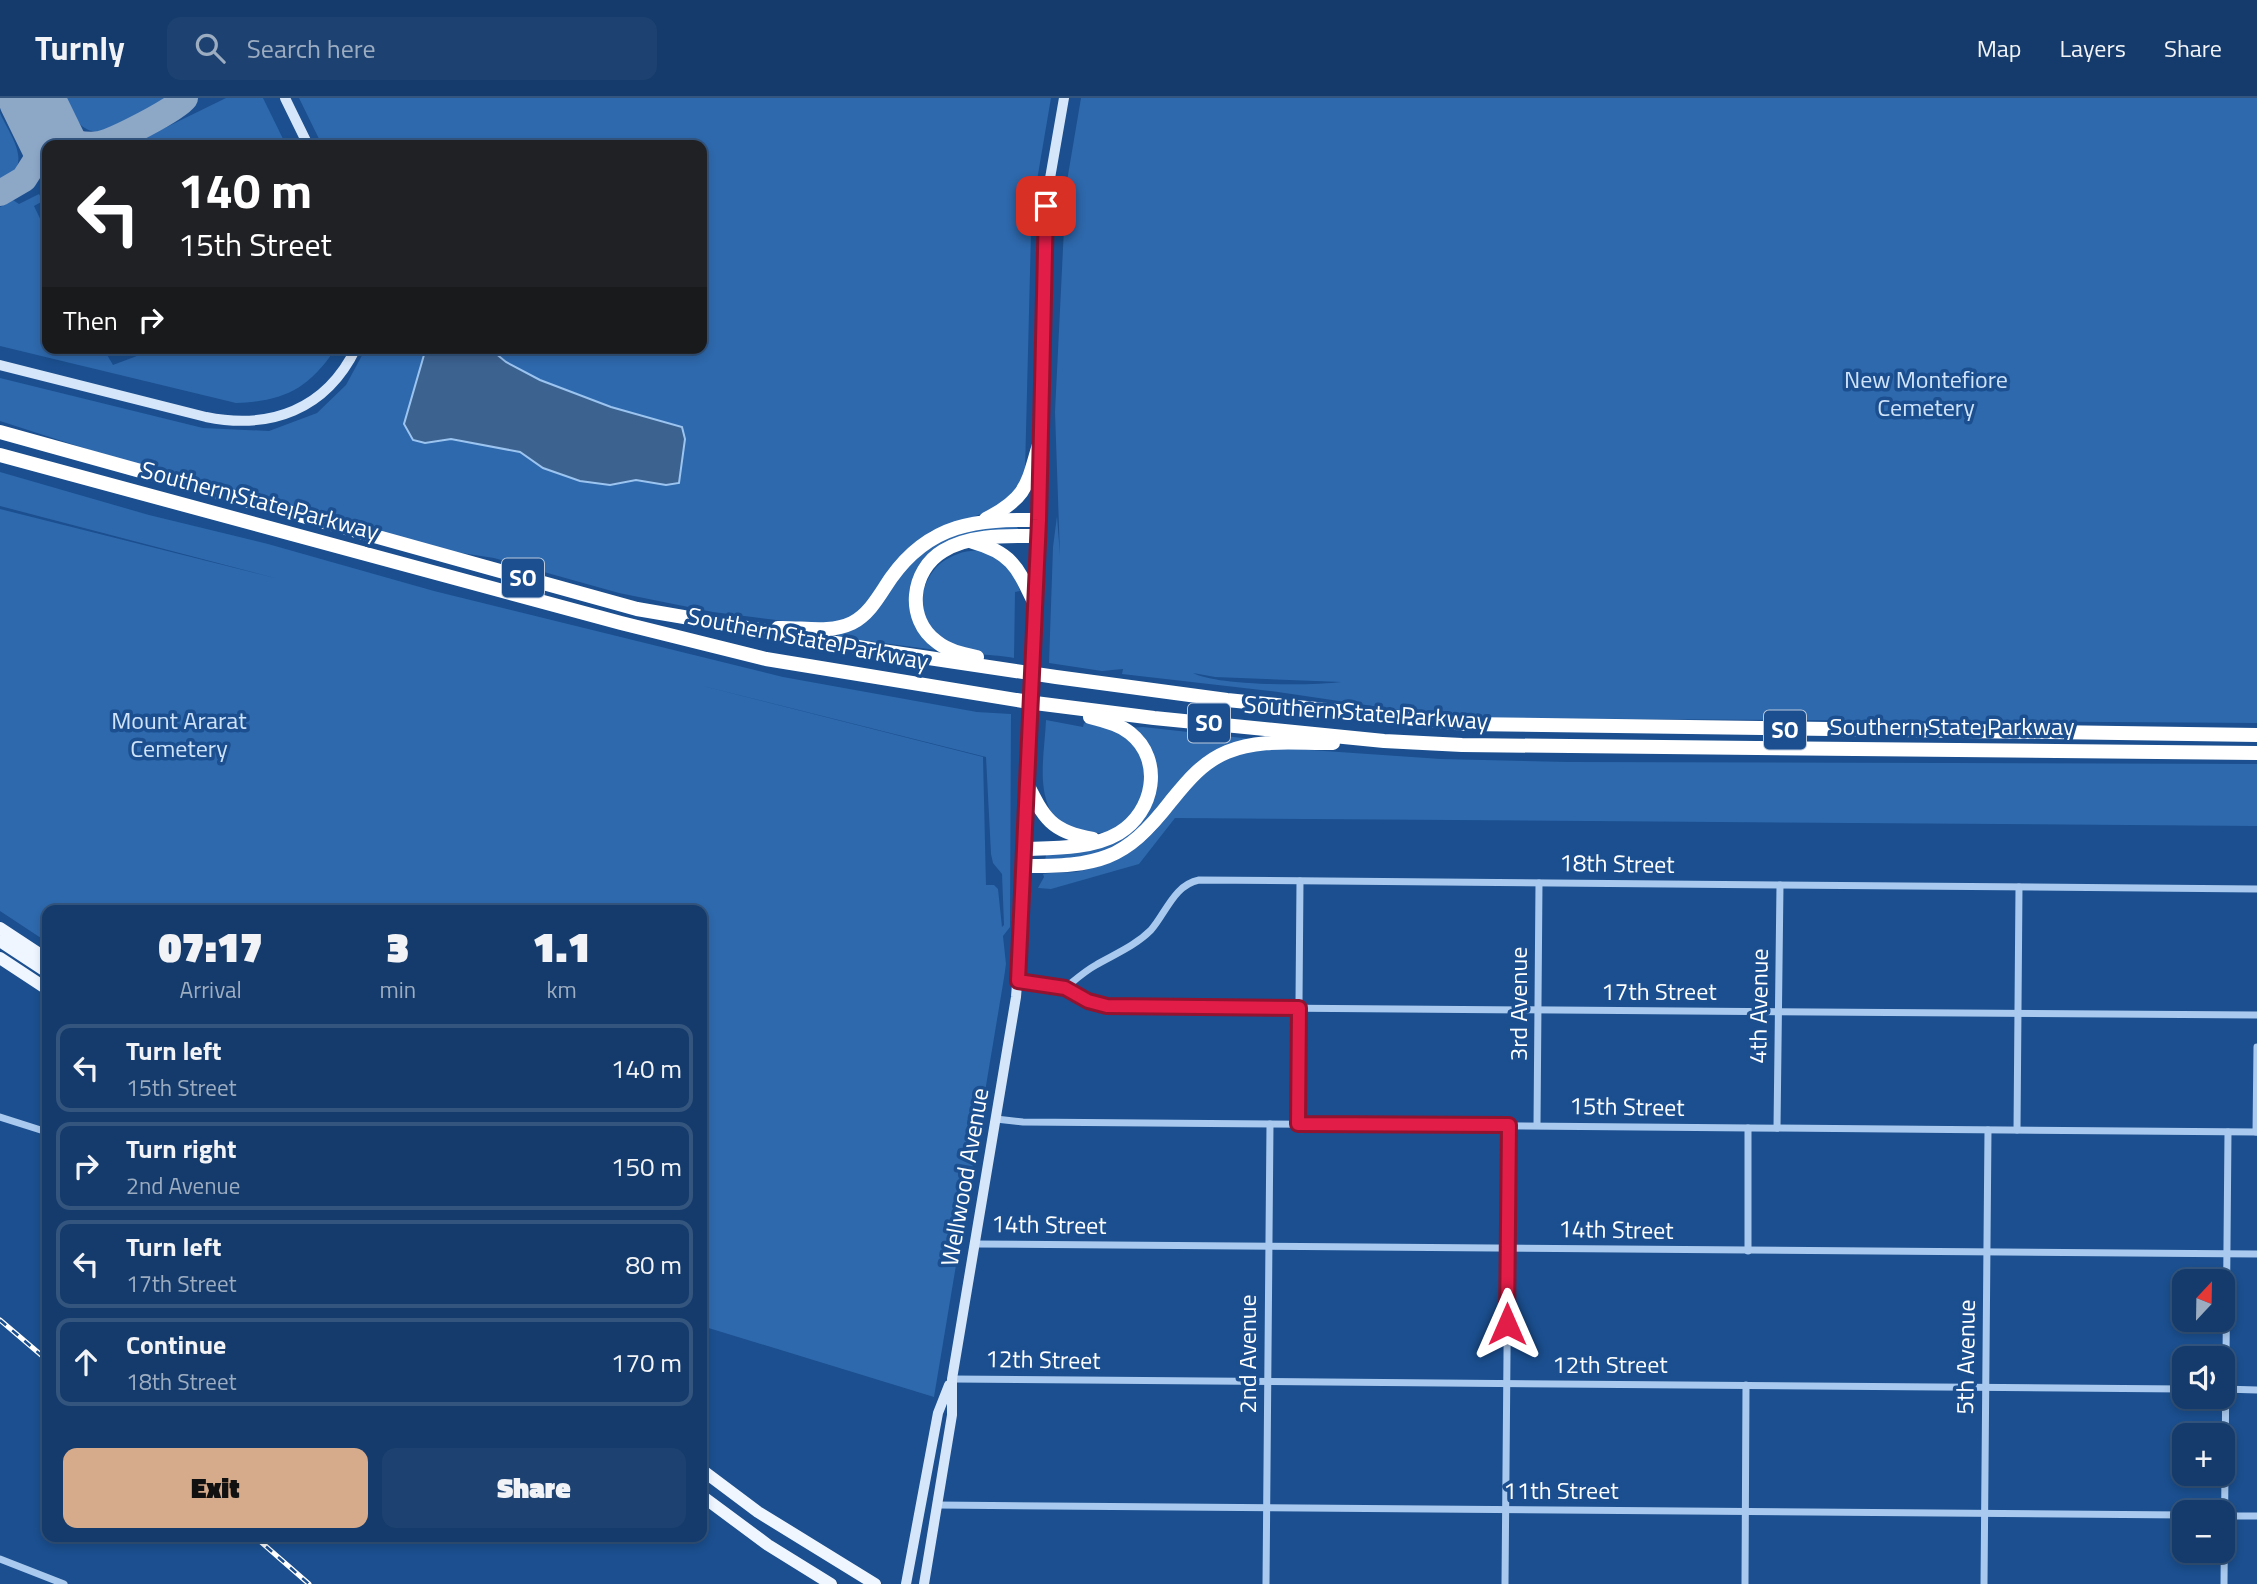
<!DOCTYPE html>
<meta charset="utf-8">
<style>
:root{--surface:#143b6b;--page:#1d4271;--text:#f1f3f6;--muted:#9dadc1;--line:#33557e;--accent:#d6ab8b}
body{margin:0;font-family:"Titillium Web",sans-serif;background:var(--page);color:var(--text);height:100vh;display:flex;flex-direction:column;font-size:26px;white-space:nowrap}
*{box-sizing:border-box;margin:0}
p{font-size:23px;color:var(--muted)}
.icon{flex:none;width:38px;height:38px;fill:none;stroke:currentColor;stroke-width:2;stroke-linecap:round;stroke-linejoin:round}
.map{position:relative;flex:1;overflow:hidden}
.details{position:absolute;left:42px;top:807px;width:665px;height:637px;display:flex;flex-direction:column;background:var(--surface);border-radius:14px;box-shadow:0 4px 10px #0003,0 0 0 2px var(--line)}
.details>*{flex:none}
.top-card{position:absolute;left:42px;top:42px;width:665px;height:214px;border-radius:14px;box-shadow:0 4px 10px #0003,0 0 0 2px var(--line);background:#202124;color:#fff;overflow:hidden}
.needle{width:46px;rotate:22deg}
.tools{position:absolute;left:2172px;top:1171px;display:grid;gap:14px}
.tools a{display:grid;place-items:center;width:63px;height:63px;border-radius:14px;background:var(--surface);box-shadow:0 4px 10px #0003,0 0 0 2px var(--line);font-size:35px}
.pin{position:absolute;display:grid;place-items:center;width:60px;height:60px;color:#fff;margin:-30px;border-radius:14px;box-shadow:0 4px 10px #0006}
.me{position:absolute;width:77px;margin:-38px;rotate:0deg;stroke-linejoin:round;filter:drop-shadow(0 0 5px #0008)}
.turn{display:flex;align-items:center;gap:24px;height:147px;padding:0 21px;font-size:32px}
.turn .icon{width:91px;height:91px;stroke-width:2.5}
.turn b{display:block;font-size:49px;line-height:60px}
.then{display:flex;align-items:center;height:66px;padding:0 21px;background:#0003;gap:14px;font-size:26px}
.eta{display:flex;justify-content:space-evenly;align-items:center;height:119px;text-align:center}
.eta b{font-size:42px;font-weight:800;line-height:49px}
.primary-button{display:flex;gap:14px;margin-top:auto;padding:14px 21px}
.primary-button a{flex:1;height:80px;border-radius:14px;background:var(--accent);color:#111;font-size:28px;font-weight:800;line-height:80px;text-align:center}
.primary-button a+a{background:var(--page);color:var(--text)}
ul{padding:0;list-style:none}
li{display:flex;align-items:center;gap:21px;height:88px;margin:0 14px 10px;padding:0 7px;border:4px solid var(--line);border-radius:14px}
li div{flex:1}
li b{display:block;font-size:26px}
li em{font-style:normal}
header{display:flex;align-items:center;gap:42px;box-sizing:border-box;height:98px;padding:0 35px;background:var(--surface);border-bottom:2px solid var(--line)}
header strong{font-size:33px}
nav{display:flex;gap:38px;margin-inline-start:auto;font-size:24px}
.search{width:490px;height:63px;background:var(--page);display:flex;align-items:center;gap:18px;box-sizing:border-box;padding:0 24px;border-radius:14px;color:var(--muted);font-size:26px}
.map>svg:first-child{display:block}
</style>
<header>
<strong>Turnly</strong>
<div class="search"><svg class="icon" aria-label="search" viewBox="0 0 24 24"><circle cx="10" cy="10" r="6"/><path d="M15 15l6 6"/></svg>Search here</div>
<nav><a>Map</a><a>Layers</a><a>Share</a></nav>
</header>
<div class="map">
<svg width="2257" height="1486" viewBox="0 0 2257 1486">
<rect width="100%" height="100%" fill="#1b4f8f"/>
<g fill="#2e69ad" fill-rule="evenodd">
<path d="M 66,0 L 172,0 L 103,34 C 78,35 76,19 66,0 Z"/>
<path d="M 226,0 L 263,0 L 286,47 L 130,47 Z"/>
<path d="M 299,0 L 1051,0 L 1035,94 L 1031,135 L 1025,373 L 1020,392 L 1002,409 L 931,433 L 903,455 L 863,512 L 849,522 L 823,528 L 713,514 L 619,495 L 494,460 L 442,452 L 93,353 L 0,323 L 0,280 L 203,330 L 269,333 L 317,315 L 346,287 L 366,250 L 702,250 L 702,47 L 322,47 Z"/>
<path d="M 1081,0 L 2257,0 L 2257,625 L 1487,620 L 1413,614 L 1278,594 L 1122,576 L 1123,571 L 1102,573 L 1049,565 L 1053,449 L 1057,418 L 1060,458 L 1055,314 L 1066,89 ZM 1193,575 L 1215,579 L 1341,584 C 1310,588 1218,588 1193,575 Z"/>
<path d="M 0,15 C 12,41 35,68 0,85 Z"/>
<path d="M 39,96 L 43,103 L 34,108 L 47,135 L 47,250 L 103,250 L 113,267 L 158,250 L 336,250 L 334,253 C 307,292 283,303 236,305 L 0,248 L 0,109 L 13,102 L 19,106 Z"/>
<path d="M 0,374 L 149,417 L 268,446 L 434,493 L 783,579 L 977,614 L 1011,616 L 1010,829 L 1003,838 L 1006,866 L 1004,880 L 934,1299 L 702,1228 L 702,812 L 47,812 L 47,844 L 0,813 L 0,411 L 279,481 L 0,408 ZM 695,586 L 986,659 L 991,756 L 993,765 L 1002,776 L 1004,827 L 1002,829 L 998,791 L 994,787 L 986,787 L 983,659 Z"/>
<path d="M 1017,429 L 1020,433 L 949,444 L 914,485 L 936,552 L 837,539 L 838,535 L 900,474 L 937,444 L 976,430 Z"/>
<path d="M 979,452 C 1005,461 1011,467 1020,493 L 1015,494 L 1014,560 C 994,556 969,558 950,548 C 910,527 915,470 958,456 C 964,453 972,453 979,452 Z"/>
<path d="M 1046,622 L 1083,629 L 1084,625 C 1092,627 1102,628 1110,631 C 1169,652 1149,740 1089,735 C 1078,735 1073,734 1065,727 C 1057,721 1051,717 1048,707 C 1038,682 1045,649 1046,622 Z"/>
<path d="M 1143,629 L 1252,641 L 1229,650 L 1146,729 L 1087,763 L 1045,762 L 1046,757 C 1085,752 1126,753 1147,715 C 1151,708 1157,697 1155,689 C 1152,674 1135,645 1128,630 Z"/>
<path d="M 1265,649 L 1441,661 L 1568,664 L 2257,666 L 2257,728 L 1175,720 L 1139,766 L 1051,791 L 1038,790 L 1044,779 L 1043,776 C 1054,774 1065,775 1076,774 C 1098,770 1122,761 1140,747 C 1170,724 1186,683 1219,664 C 1233,656 1249,653 1265,649 Z"/>
</g>
<path fill="#3c6290" stroke="#9cc4f0" stroke-width="2" d="M 426,250 L 489,250 L 506,264 L 540,282 L 611,309 L 682,329 L 685,341 L 679,385 L 666,387 L 636,382 L 610,387 L 580,383 L 543,370 L 520,354 L 451,341 L 425,345 L 413,342 L 404,326 Z"/>
<g fill="none" stroke-linecap="round" stroke-linejoin="round">
<path stroke="#8da7c7" stroke-width="26" d="M 0,95 L 24,81 L 50,40 C 65,43 84,49 99,46 C 113,44 177,11 185,0"/>
<path stroke="#8da7c7" stroke-width="65" d="M 31,0 L 54,47"/>
<g stroke="#a9c9ee" stroke-width="7">
<path d="M 1018,883 L 1065,890 L 1088,903 L 1114,909 L 2257,917"/>
<path d="M 1065,890 C 1075,882 1085,873 1096,867 C 1115,856 1135,848 1151,832 C 1166,815 1174,787 1199,782 L 2257,791"/>
<path d="M 0,1019 L 47,1034"/>
<path d="M 996,1021 L 1023,1024 L 2257,1034"/>
<path d="M 1298,1026 L 1300,783"/>
<path d="M 1537,1027 L 1539,785"/>
<path d="M 1777,1030 L 1780,787"/>
<path d="M 2017,1032 L 2019,789"/>
<path d="M 2256,1034 L 2257,949"/>
<path d="M 975,1146 L 2257,1156"/>
<path d="M 1748,1153 L 1748,1030"/>
<path d="M 952,1281 L 2184,1291"/>
<path d="M 2223,1291 L 2257,1292"/>
<path d="M 937,1407 L 2184,1417"/>
<path d="M 2222,1418 L 2257,1418"/>
<path d="M 0,1461 L 64,1486"/>
<path d="M 1266,1486 L 1270,1026"/>
<path d="M 1505,1486 L 1509,1027"/>
<path d="M 1745,1486 L 1746,1287"/>
<path d="M 1984,1486 L 1988,1032"/>
<path d="M 2224,1486 L 2228,1034"/>
</g>
<g stroke="#d6e6fa" stroke-width="10">
<path d="M 285,0 L 308,47"/>
<path d="M 0,267 L 206,319 C 270,332 326,312 356,250"/>
<path d="M 1033,554 L 1041,383 L 1044,139 L 1049,86 L 1064,0"/>
<path d="M 906,1486 L 938,1315 L 949,1287"/>
<path d="M 924,1486 L 952,1317 L 952,1281 L 1016,899 L 1021,836 L 1029,624"/>
</g>
<g stroke="#f0f6ff" stroke-width="12">
<path d="M 0,830 L 47,861"/>
<path d="M 0,843 L 47,874"/>
<path d="M 0,860 L 47,891"/>
<path d="M 702,1372 L 758,1414 L 875,1486"/>
<path d="M 702,1398 L 768,1447 L 831,1486"/>
</g>
<g stroke="#fff" stroke-width="14">
<path d="M 0,334 L 637,511 L 882,553 L 1056,579 L 1227,602 L 1466,626 L 2257,637"/>
<path d="M 0,357 L 621,525 L 766,561 L 1035,605 L 1154,620 L 1384,643 L 1462,647 L 2257,655"/>
<path d="M 986,421 C 1030,398 1027,385 1041,340"/>
<path d="M 973,444 C 1013,455 1018,471 1035,506"/>
<path d="M 778,530 C 802,529 829,536 852,525 C 870,516 880,496 891,480 C 930,425 977,421 1039,422"/>
<path d="M 977,559 C 963,556 948,553 937,544 C 905,521 911,472 943,453 C 971,436 1007,438 1038,438"/>
<path d="M 1026,684 C 1044,720 1051,734 1093,741"/>
<path d="M 1024,751 C 1054,750 1092,751 1119,735 C 1154,714 1164,662 1130,635 C 1119,626 1104,623 1090,619"/>
<path d="M 1023,768 C 1098,768 1124,764 1171,703 C 1188,682 1203,664 1227,654 C 1261,640 1298,646 1333,645"/>
</g>
<defs>
<g id="rail">
<path d="M 0,1222 L 47,1262"/>
<path d="M 254,1438 L 309,1486"/>
</g>
</defs>
<use href="#rail" stroke="#fff" stroke-width="5"/>
<use href="#rail" stroke="#1b4f8f" stroke-width="2.5" stroke-dasharray="8" stroke-linecap="butt"/>
<path stroke="#d6e6fa" stroke-width="10" d="M 1029,624 L 1033,554"/>
</g>
<g fill="none" stroke-linecap="round" stroke-linejoin="round">
<defs>
<path id="route" d="M 1046,108 L 1039,422 L 1018,883 L 1065,890 L 1088,903 L 1107,908 L 1299,910 L 1298,1026 L 1509,1027 L 1507,1226"/>
</defs>
<use href="#route" stroke="#92132f" stroke-width="18"/>
<use href="#route" stroke="#e11d48" stroke-width="12"/>
</g>
<g text-anchor="middle" stroke-width="7" stroke-linejoin="round" paint-order="stroke">
<g fill="#1b4f8f" stroke="#bbcadd" stroke-width="2">
<rect x="502" y="460.5" width="42" height="39" rx="5"/>
<rect x="1188" y="605.5" width="42" height="39" rx="5"/>
<rect x="1764" y="612.5" width="42" height="39" rx="5"/>
</g>
<g font-size="23" font-weight="bold" fill="#fff">
<text x="523" y="488">SO</text>
<text x="1209" y="633">SO</text>
<text x="1785" y="640">SO</text>
</g>
<g font-size="24" fill="#cfe3fa" stroke="#1b4f8f">
<text x="1926" y="290">New Montefiore<tspan x="1926" dy="28">Cemetery</tspan></text>
<text x="179" y="631">Mount Ararat<tspan x="179" dy="28">Cemetery</tspan></text>
</g>
<g font-size="24" fill="#fff" stroke="#1b4f8f">
<text transform="translate(260 403) rotate(15)" y="8">Southern State Parkway</text>
<text transform="translate(808 541) rotate(11)" y="8">Southern State Parkway</text>
<text transform="translate(1366 615) rotate(4)" y="8">Southern State Parkway</text>
<text x="1952" y="637">Southern State Parkway</text>
<text transform="translate(1617 766) rotate(1)" y="8">18th Street</text>
<text x="1659" y="902">17th Street</text>
<text transform="translate(1519 906) rotate(-90)" y="8">3rd Avenue</text>
<text transform="translate(1759 908) rotate(-89)" y="8">4th Avenue</text>
<text transform="translate(1627 1009) rotate(1)" y="8">15th Street</text>
<text transform="translate(965 1079) rotate(-80)" y="8">Wellwood Avenue</text>
<text transform="translate(1049 1127) rotate(1)" y="8">14th Street</text>
<text transform="translate(1616 1132) rotate(1)" y="8">14th Street</text>
<text transform="translate(1248 1256) rotate(-90)" y="8">2nd Avenue</text>
<text transform="translate(1966 1259) rotate(-89)" y="8">5th Avenue</text>
<text transform="translate(1043 1262) rotate(1)" y="8">12th Street</text>
<text x="1610" y="1275">12th Street</text>
<text x="1561" y="1401">11th Street</text>
</g>
</g>
</svg>
<div class="tools">
<a><svg class="needle" viewBox="-14 -14 28 28"><path d="M0-13l5 13h-10z" fill="#e53935"/><path d="M0 13l5-13h-10z" fill="#9dadc1"/></svg></a>
<a><svg class="icon" aria-label="sound" viewBox="0 0 24 24"><path d="M4 9h4l5-4v14l-5-4H4zM17 9q2 3 0 6"/></svg></a>
<a>+</a>
<a>−</a>
</div>
<div class="pin" style="left:1046px;top:108px;background:#d93025"><svg class="icon" aria-label="arrive" viewBox="0 0 24 24"><path d="M6 21V4h12l-3 4 3 4H6"/></svg></div>
<svg class="me" style="left:1507px;top:1226px" viewBox="-20 -20 40 40"><path d="M0-17L14 15 0 8-14 15z" fill="#e11d48" stroke="#fff" stroke-width="4"/></svg>
<div class="top-card">
<div class="turn"><svg class="icon" aria-label="left" viewBox="0 0 24 24"><path d="M17 20v-9H6M10 6l-5 5 5 5"/></svg><div><b>140 m</b>15th Street</div></div>
<div class="then">Then<svg class="icon" aria-label="right" viewBox="0 0 24 24"><path d="M7 20v-9h11M14 6l5 5-5 5"/></svg></div>
</div>
<section class="details">
<div class="eta">
<div><b>07:17</b><p>Arrival</p></div>
<div><b>3</b><p>min</p></div>
<div><b>1.1</b><p>km</p></div>
</div>
<ul>
<li><svg class="icon" aria-label="left" viewBox="0 0 24 24"><path d="M17 20v-9H6M10 6l-5 5 5 5"/></svg><div><b>Turn left</b><p>15th Street</p></div><em>140 m</em></li>
<li><svg class="icon" aria-label="right" viewBox="0 0 24 24"><path d="M7 20v-9h11M14 6l5 5-5 5"/></svg><div><b>Turn right</b><p>2nd Avenue</p></div><em>150 m</em></li>
<li><svg class="icon" aria-label="left" viewBox="0 0 24 24"><path d="M17 20v-9H6M10 6l-5 5 5 5"/></svg><div><b>Turn left</b><p>17th Street</p></div><em>80 m</em></li>
<li><svg class="icon" aria-label="ahead" viewBox="0 0 24 24"><path d="M12 20V5M6 11l6-6 6 6"/></svg><div><b>Continue</b><p>18th Street</p></div><em>170 m</em></li>
</ul>
<div class="primary-button"><a>Exit</a><a>Share</a></div>
</section>
</div>
